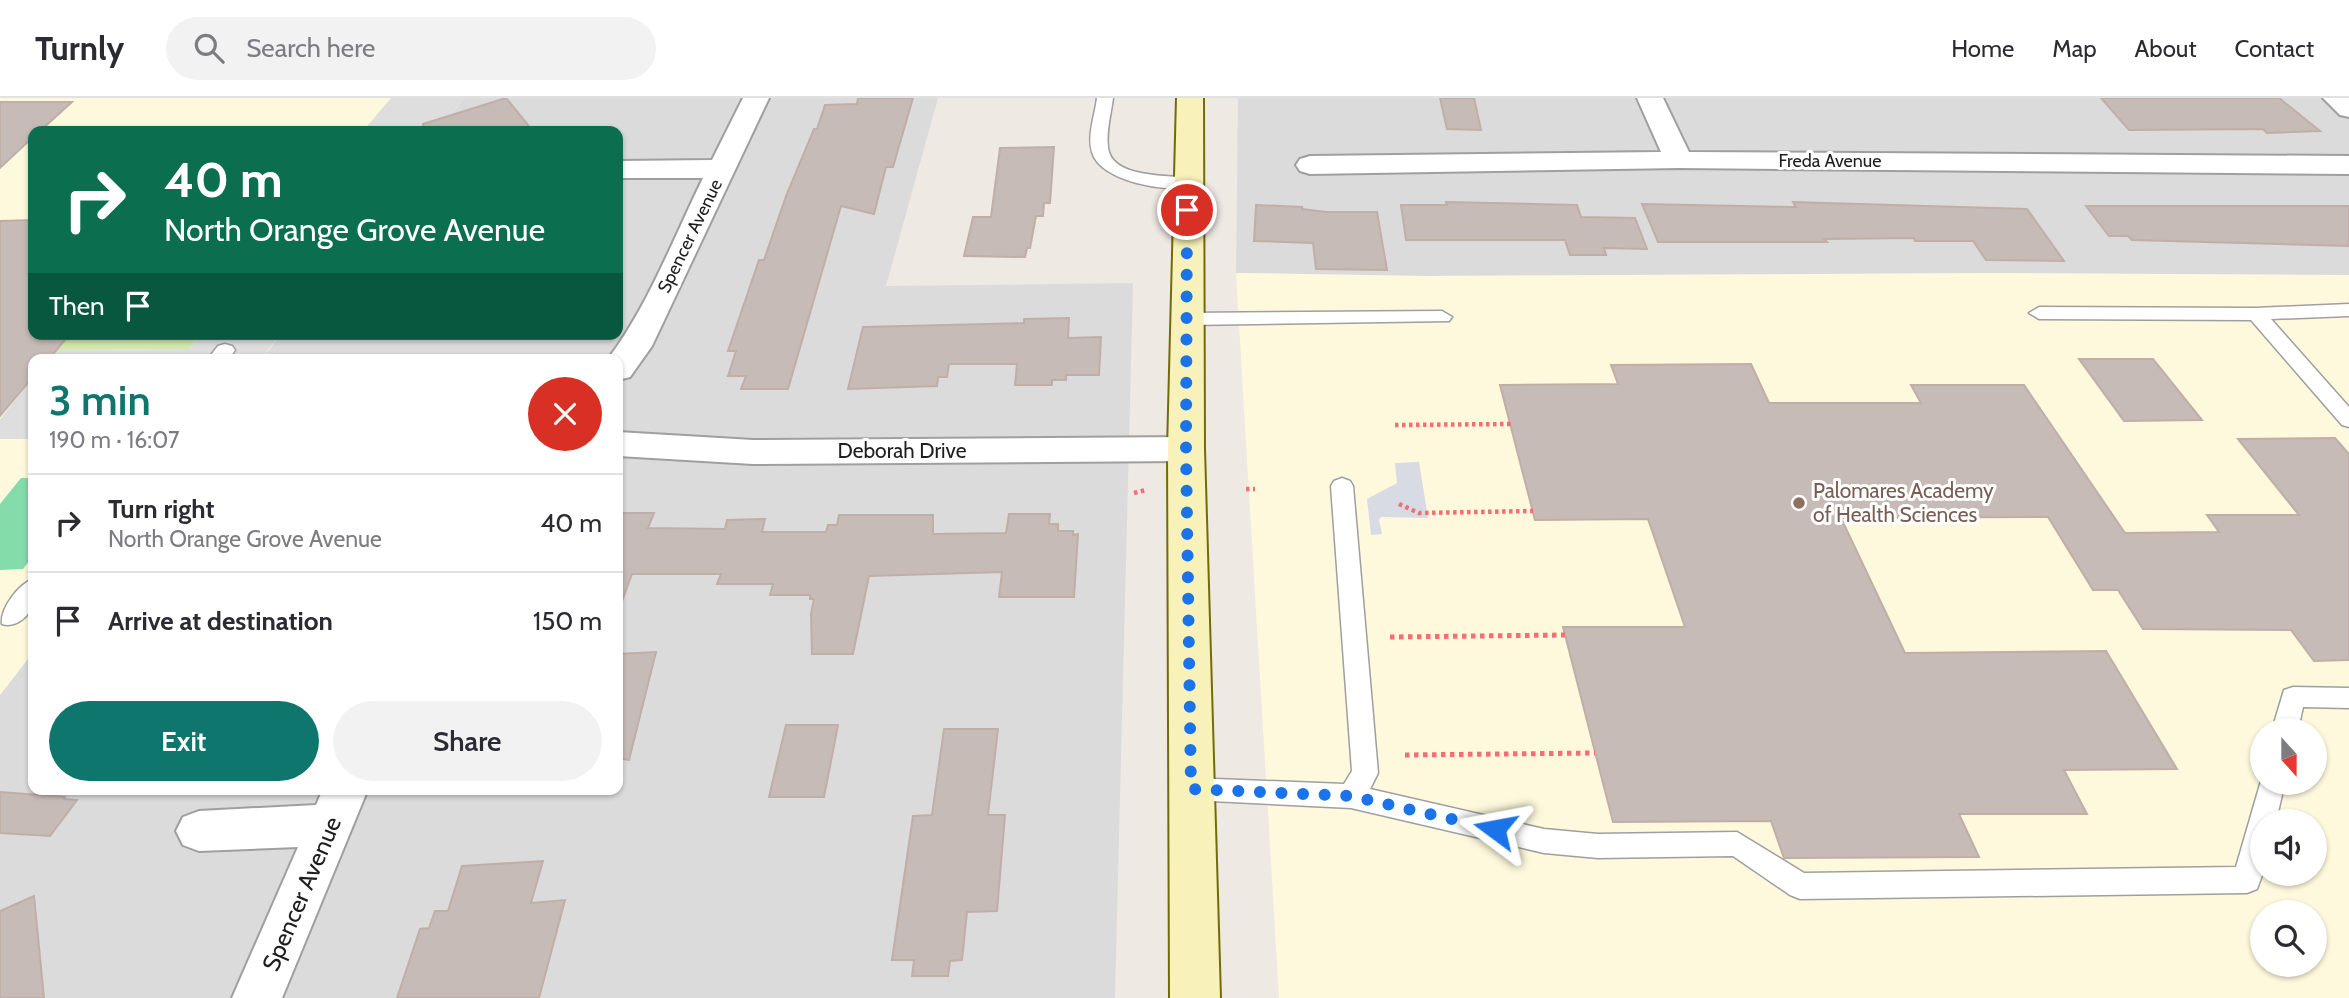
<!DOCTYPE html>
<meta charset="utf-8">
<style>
:root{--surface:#fff;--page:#f2f2f3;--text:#2b2b33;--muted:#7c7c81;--line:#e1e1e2;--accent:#0f766e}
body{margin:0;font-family:Cabin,sans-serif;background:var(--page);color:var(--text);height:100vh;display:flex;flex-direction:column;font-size:26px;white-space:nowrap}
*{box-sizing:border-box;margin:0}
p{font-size:23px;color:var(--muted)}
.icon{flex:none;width:38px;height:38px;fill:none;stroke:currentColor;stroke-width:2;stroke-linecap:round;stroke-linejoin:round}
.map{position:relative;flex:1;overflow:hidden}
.drawer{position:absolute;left:28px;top:256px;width:595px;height:441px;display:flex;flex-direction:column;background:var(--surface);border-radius:14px;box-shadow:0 2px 5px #0004}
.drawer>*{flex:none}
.guide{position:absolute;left:28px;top:28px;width:595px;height:214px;border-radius:14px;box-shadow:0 2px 5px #0004;background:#0b6e4f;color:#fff;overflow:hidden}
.needle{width:46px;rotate:159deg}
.buttons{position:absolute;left:2250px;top:620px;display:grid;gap:14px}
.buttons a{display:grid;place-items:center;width:77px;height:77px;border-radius:50%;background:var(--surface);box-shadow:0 2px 5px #0004;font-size:35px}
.pin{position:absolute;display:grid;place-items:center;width:60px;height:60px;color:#fff;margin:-30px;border:4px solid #fff;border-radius:50%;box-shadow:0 2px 7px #0007}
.me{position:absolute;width:77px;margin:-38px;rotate:283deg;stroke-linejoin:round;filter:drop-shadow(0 0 5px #0008)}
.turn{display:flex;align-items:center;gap:24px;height:147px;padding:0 21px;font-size:32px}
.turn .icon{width:91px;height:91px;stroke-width:2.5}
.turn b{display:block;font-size:49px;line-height:60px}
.then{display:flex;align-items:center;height:66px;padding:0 21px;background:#0003;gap:14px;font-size:26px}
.round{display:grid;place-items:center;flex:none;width:74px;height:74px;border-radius:37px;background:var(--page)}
.head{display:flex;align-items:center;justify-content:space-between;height:119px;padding:0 21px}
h1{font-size:42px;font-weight:600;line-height:52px;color:var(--accent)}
.action{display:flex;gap:14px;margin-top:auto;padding:14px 21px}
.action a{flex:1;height:80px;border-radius:42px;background:var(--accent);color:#fff;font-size:28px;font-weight:600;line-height:80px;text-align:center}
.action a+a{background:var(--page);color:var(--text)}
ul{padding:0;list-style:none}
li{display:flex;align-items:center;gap:21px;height:98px;padding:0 21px;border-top:2px solid var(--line)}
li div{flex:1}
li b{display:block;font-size:26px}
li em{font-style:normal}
header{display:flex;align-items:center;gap:42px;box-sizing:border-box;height:98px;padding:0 35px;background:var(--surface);border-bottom:2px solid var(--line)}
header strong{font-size:33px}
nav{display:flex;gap:38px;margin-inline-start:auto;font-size:24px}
.search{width:490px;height:63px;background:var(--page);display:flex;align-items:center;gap:18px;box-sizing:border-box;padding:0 24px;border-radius:38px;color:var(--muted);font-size:26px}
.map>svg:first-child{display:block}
</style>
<header>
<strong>Turnly</strong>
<div class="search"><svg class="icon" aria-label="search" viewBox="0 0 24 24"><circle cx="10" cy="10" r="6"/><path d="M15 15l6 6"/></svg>Search here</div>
<nav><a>Home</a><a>Map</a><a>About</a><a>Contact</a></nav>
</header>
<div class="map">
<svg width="2349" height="900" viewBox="0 0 2349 900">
<rect width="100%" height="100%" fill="#efe9e4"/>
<g fill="#dcdbdb">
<path d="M 464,0 L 938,0 L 886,188 L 1133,185 L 1115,900 L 0,900 L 0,597 L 33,555 L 33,691 L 618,691 L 618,261 L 262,261 L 281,236 L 618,236 L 618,33 L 438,33 Z"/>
<path d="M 1238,0 L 2349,0 L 2349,177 L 1998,175 L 1423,178 L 1236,175 Z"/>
</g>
<g fill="#fef9dd" fill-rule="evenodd">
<path d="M 0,0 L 464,0 L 438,33 L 33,33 L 33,236 L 280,236 L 261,261 L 33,261 L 33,554 L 0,597 Z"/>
<path d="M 1236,175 L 1423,178 L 1998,175 L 2349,177 L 2349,900 L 1279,900 ZM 2263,632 L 2315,632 L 2315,684 L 2263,684 ZM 2263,723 L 2315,723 L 2315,775 L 2263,775 ZM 2263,814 L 2315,814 L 2315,866 L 2263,866 Z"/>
</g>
<path fill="#d3e8ab" d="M 70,236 L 201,236 L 189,251 L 56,252 Z"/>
<path fill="#84dcab" d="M 21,380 L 33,380 L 33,458 L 23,471 L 0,472 L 0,406 Z"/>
<g fill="#dedede">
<path d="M 391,0 L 464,0 L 438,33 L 363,33 Z"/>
<path d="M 201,236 L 280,236 L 261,261 L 49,261 L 56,252 L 189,251 Z"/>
<path d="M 33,280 L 33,341 L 0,341 L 0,321 Z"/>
</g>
<path fill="#d8dae4" d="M 1419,364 L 1428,420 L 1381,419 L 1379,422 L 1382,436 L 1371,437 L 1367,401 L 1397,385 L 1395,365 Z"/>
<g fill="#c6bbb7" stroke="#c0aea7" stroke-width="2">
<path d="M 506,0 L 533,33 L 424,33 L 423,26 Z"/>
<path d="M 858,0 L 913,0 L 893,69 L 886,69 L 874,116 L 841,108 L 788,291 L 741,291 L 746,278 L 728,278 L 736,253 L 728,253 L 759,162 L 764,162 L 786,98 L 814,31 L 817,31 L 825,7 L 857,6 Z"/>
<path d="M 1440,0 L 1474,0 L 1481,32 L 1447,31 Z"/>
<path d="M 2101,0 L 2279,0 L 2320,33 L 2267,35 L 2263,31 L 2129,32 Z"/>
<path d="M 0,4 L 72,4 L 40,33 L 33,33 L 33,39 L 0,70 Z"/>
<path d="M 1054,49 L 1050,105 L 1044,105 L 1043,118 L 1036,118 L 1030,150 L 1027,150 L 1025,159 L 964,158 L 973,119 L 991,119 L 1000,50 Z"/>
<path d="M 1446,104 L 1577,107 L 1581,119 L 1635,120 L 1647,151 L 1604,150 L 1606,157 L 1570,157 L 1565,142 L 1406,142 L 1401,107 L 1447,107 Z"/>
<path d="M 1793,104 L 2027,111 L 2064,163 L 1986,162 L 1973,143 L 1915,143 L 1914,140 L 1824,141 L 1827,144 L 1658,144 L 1642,106 L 1796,109 Z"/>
<path d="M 1256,107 L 1302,109 L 1302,111 L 1326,114 L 1377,114 L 1387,172 L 1316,171 L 1313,145 L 1254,143 Z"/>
<path d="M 2086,108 L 2349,108 L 2349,148 L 2132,142 L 2128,138 L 2109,138 Z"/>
<path d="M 33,122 L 33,236 L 70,236 L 49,261 L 33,261 L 33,279 L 0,318 L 0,123 Z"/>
<path d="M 1069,220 L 1068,240 L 1101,239 L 1099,277 L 1066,277 L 1066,282 L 1052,282 L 1052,287 L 1015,287 L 1017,266 L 949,266 L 947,279 L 938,279 L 937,288 L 848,291 L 863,229 L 1024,225 L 1024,221 Z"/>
<path d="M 2079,261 L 2153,261 L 2202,322 L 2124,323 Z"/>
<path d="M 1751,266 L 1769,305 L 1921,305 L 1911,287 L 2024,287 L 2125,435 L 2219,434 L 2207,417 L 2299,417 L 2238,341 L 2335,340 L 2349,356 L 2349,562 L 2314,563 L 2291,532 L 2143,531 L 2118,492 L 2093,492 L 2048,419 L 1841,420 L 1905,555 L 2106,553 L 2177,671 L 2064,672 L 2087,716 L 1959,716 L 1979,759 L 1784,760 L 1771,723 L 1613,724 L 1563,529 L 1685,529 L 1648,421 L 1535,422 L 1500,287 L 1618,286 L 1611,267 Z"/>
<path d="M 618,415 L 654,415 L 648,430 L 725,431 L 727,422 L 765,421 L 762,434 L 826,434 L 828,427 L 837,427 L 839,417 L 933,417 L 933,436 L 1006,435 L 1009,416 L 1050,416 L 1049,426 L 1058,426 L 1058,433 L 1073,433 L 1073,437 L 1078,436 L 1074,499 L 999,499 L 1002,474 L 869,478 L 853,556 L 812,556 L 811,516 L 814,501 L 810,501 L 810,497 L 770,497 L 773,486 L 717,486 L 721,476 L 632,476 L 622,503 L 618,502 Z"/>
<path d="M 656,554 L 629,662 L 618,660 L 618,556 Z"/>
<path d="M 786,627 L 838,627 L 824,699 L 769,699 Z"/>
<path d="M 944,631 L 998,631 L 988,717 L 1005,717 L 997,813 L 967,814 L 962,862 L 950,863 L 948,878 L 912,878 L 914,862 L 892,862 L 913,718 L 932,717 Z"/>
<path d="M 0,694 L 65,699 L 64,701 L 77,702 L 50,738 L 0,735 Z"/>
<path d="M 543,763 L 531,805 L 565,802 L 539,900 L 397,900 L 420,831 L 429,830 L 435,813 L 448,813 L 462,768 Z"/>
<path d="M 34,798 L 44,900 L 0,900 L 0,813 Z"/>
</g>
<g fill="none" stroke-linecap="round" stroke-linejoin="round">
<defs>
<g id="lane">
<path d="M 1097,0 L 1113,0 C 1111,16 1106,33 1108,49 C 1111,82 1171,76 1194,81 L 1197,85 L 1194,89 C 1169,95 1100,84 1092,54 C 1087,37 1095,17 1097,0 Z"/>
<path d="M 2349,206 L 2349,218 L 2271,221 L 2349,309 L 2349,329 L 2342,327 L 2251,222 L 2039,221 L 2029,215 L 2039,209 L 2256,210 Z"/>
<path d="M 1442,213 L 1452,219 L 1449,223 L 1187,227 L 1180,225 L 1177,221 L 1180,217 L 1187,215 Z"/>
<path d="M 225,246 L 232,248 L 235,252 L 229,261 L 208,261 L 218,248 Z"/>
<path d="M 1342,380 L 1350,383 L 1353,388 L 1378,675 L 1370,691 L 1544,731 L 1598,736 L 1737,734 L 1804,775 L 2236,769 L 2263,676 L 2263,684 L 2285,684 L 2276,723 L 2263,723 L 2263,775 L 2257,791 L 2247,795 L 1800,801 L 1790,797 L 1733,758 L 1598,760 L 1544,755 L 1351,710 L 1191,702 L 1182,699 L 1178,691 L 1182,683 L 1191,680 L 1344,686 L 1352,673 L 1331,388 L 1334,383 Z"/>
<path d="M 33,481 C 33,488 35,499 33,505 C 29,520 15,530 2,526 C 0,510 19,486 33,481 Z"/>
<path d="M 2293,589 L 2349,590 L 2349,610 L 2303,609 L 2298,632 L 2272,632 L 2284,592 Z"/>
</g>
<g id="street">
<path d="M 743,0 L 769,0 L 652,248 L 630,279 L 618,282 L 618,261 L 608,261 C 648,208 674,139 703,80 L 618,80 L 618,63 L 712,62 Z"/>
<path d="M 1637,0 L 1663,0 L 1689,54 L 2349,58 L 2349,76 L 1679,70 L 1310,76 L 1300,73 L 1296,67 L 1300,61 L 1310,58 L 1661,54 Z"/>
<path d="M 2323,0 L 2349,0 L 2349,19 L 2340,17 Z"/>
<path d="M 618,334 L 753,342 L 1186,339 L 1199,342 L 1204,351 L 1199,360 L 1186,363 L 753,366 L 618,358 Z"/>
<path d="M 323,691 L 368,691 L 282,900 L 232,900 L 298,749 L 199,753 L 183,747 L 176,733 L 183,719 L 199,713 L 316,707 Z"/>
</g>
<path id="secondary" d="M 1177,0 L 1203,0 L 1204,351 L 1220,900 L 1170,900 L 1168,351 Z"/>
</defs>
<use href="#lane" stroke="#9f9f9f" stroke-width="3"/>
<use href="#street" stroke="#9f9f9f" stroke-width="4"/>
<use href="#secondary" stroke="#726c08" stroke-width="4"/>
<g stroke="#f66d76" stroke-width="4.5" stroke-dasharray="3.5 3.5" stroke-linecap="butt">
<path d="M 1395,327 L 1511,326"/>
<path d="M 1246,391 L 1255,391"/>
<path d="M 1134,395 L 1146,392"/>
<path d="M 1399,406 L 1419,415 L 1533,413"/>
</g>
<g stroke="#f66d76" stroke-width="5" stroke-dasharray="4.5 4.5" stroke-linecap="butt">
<path d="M 1390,539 L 1565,537"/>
<path d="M 1405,657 L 1595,655"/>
</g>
<use href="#lane" fill="#fff" fill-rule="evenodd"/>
<use href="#street" fill="#fff" fill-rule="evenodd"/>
<use href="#secondary" fill="#f8f1b9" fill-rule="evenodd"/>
</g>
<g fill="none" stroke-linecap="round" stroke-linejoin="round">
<path stroke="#1a73e8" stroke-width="12" stroke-dasharray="0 21.6" d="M 1187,112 L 1186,351 L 1191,691 L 1351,698 L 1495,731"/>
</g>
<circle fill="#8d6e63" stroke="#fff" stroke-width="2.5" cx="1799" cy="405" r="7"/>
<g text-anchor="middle" stroke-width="6" stroke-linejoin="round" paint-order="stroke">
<g font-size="18" fill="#1e1e1e" stroke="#fff">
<text x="1830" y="69">Freda Avenue</text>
<text transform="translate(690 138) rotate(-64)" y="6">Spencer Avenue</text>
</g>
<g font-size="21" fill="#1e1e1e" stroke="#fff">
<text x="902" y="360">Deborah Drive</text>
</g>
<g font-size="21" fill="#785e54" stroke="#fff" text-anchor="start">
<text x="1813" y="400">Palomares Academy<tspan x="1813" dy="24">of Health Sciences</tspan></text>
</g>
<g font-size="24" fill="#1e1e1e" stroke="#fff">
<text transform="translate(302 796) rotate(-67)" y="8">Spencer Avenue</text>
</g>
</g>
</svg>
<div class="buttons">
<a><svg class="needle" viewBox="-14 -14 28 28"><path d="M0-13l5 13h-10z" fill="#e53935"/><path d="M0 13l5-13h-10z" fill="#7c7c81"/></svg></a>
<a><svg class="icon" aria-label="sound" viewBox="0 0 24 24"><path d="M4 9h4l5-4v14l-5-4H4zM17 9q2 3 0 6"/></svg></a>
<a><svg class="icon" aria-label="search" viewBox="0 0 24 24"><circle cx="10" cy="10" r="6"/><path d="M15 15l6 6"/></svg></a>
</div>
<div class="pin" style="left:1187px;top:112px;background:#d93025"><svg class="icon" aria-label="arrive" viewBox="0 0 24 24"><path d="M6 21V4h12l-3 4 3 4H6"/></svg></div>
<svg class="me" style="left:1495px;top:731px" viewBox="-20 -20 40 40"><path d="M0-17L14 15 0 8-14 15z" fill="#1a73e8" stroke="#fff" stroke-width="4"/></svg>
<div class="guide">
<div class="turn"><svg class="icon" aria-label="right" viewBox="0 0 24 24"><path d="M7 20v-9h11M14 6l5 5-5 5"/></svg><div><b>40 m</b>North Orange Grove Avenue</div></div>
<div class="then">Then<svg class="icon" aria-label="arrive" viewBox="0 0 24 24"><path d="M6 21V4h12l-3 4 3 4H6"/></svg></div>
</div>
<section class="drawer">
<div class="head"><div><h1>3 min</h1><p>190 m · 16:07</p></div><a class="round" style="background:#d93025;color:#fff"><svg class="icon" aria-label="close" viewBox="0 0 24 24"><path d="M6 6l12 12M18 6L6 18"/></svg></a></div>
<ul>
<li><svg class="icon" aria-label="right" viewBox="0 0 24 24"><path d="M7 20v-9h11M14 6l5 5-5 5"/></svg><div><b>Turn right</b><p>North Orange Grove Avenue</p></div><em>40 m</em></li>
<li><svg class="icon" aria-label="arrive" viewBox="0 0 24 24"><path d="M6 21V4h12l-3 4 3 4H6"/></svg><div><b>Arrive at destination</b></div><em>150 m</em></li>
</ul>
<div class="action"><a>Exit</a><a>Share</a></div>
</section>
</div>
